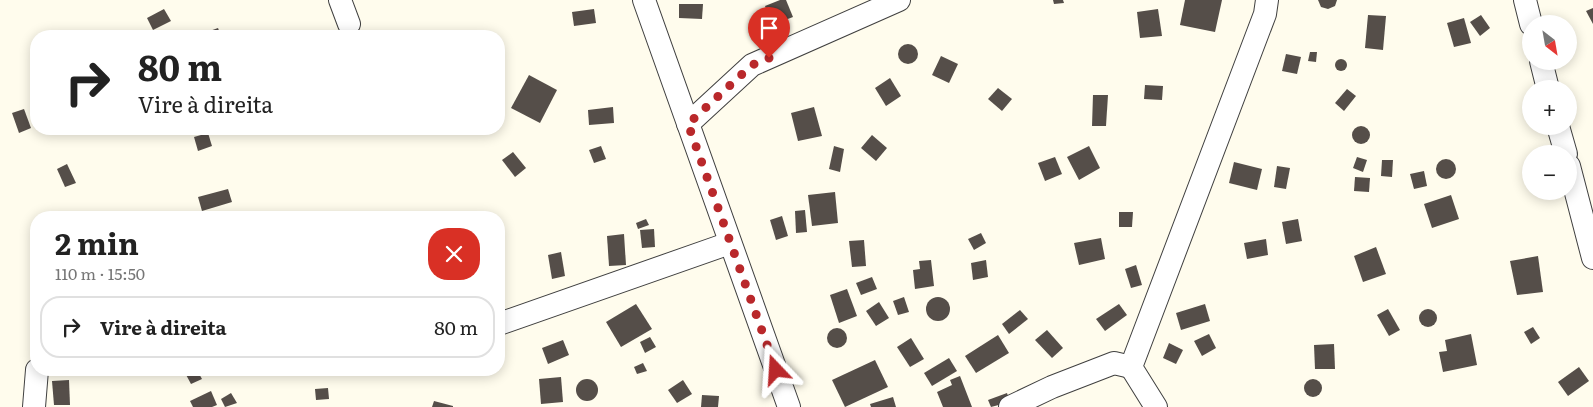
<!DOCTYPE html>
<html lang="pt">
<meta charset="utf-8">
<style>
:root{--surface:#fff;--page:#f2f2f2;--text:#222;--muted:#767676;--line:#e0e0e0}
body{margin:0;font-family:Literata,serif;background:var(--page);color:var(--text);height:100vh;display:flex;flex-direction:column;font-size:19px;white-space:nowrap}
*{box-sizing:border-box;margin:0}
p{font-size:16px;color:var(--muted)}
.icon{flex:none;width:28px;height:28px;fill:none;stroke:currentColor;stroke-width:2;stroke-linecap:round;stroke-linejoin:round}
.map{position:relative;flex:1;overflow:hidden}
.drawer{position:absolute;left:30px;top:211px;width:475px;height:165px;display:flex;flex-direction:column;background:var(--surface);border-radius:20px;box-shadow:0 2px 12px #0003}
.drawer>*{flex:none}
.banner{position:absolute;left:30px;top:30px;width:475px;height:105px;border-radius:20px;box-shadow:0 2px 12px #0003;background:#fff;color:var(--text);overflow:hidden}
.needle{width:32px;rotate:149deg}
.buttons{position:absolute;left:1522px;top:15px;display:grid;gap:10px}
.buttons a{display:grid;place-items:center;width:55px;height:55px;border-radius:50%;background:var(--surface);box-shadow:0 2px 12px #0003;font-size:25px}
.pin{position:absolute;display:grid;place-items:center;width:42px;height:42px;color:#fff;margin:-51px -21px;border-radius:50% 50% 50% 0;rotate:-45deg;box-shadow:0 0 5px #0007}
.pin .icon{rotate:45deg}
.me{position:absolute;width:55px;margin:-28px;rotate:340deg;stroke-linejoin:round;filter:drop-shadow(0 0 4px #0008)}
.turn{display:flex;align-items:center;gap:18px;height:105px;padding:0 25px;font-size:22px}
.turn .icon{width:65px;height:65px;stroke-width:2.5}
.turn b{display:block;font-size:35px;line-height:42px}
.round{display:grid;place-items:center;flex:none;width:52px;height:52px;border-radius:20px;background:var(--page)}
.summary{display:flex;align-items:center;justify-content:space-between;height:85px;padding:0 25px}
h1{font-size:30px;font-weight:700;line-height:38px}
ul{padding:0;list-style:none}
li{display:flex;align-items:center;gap:15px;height:62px;margin:0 10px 8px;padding:0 15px;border:2px solid var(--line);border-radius:20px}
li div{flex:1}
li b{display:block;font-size:19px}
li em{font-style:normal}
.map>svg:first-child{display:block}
</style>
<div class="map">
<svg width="1593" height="407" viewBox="0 0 1593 407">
<rect width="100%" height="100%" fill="#fffced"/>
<g fill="#554e49">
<path d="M 780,0 L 786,0 L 793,17 L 772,25 L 765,6 Z"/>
<path d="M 1053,0 L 1063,0 L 1064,3 L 1054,4 Z"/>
<path d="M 1185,0 L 1222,0 L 1215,32 L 1180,25 Z"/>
<path d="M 1318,0 L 1337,0 L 1335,6 L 1328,9 L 1321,7 Z"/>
<path d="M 679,4 L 703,4 L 702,19 L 679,18 Z"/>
<path d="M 1593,8 L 1593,24 L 1586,11 Z"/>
<path d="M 164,9 L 171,21 L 153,30 L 147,18 Z"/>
<path d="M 594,9 L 596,23 L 574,26 L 572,12 Z"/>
<path d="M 1158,9 L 1162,36 L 1140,38 L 1137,12 Z"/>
<path d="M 1368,15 L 1386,16 L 1383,50 L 1365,48 Z"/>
<path d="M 1481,15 L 1490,28 L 1480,36 L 1470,22 Z"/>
<path d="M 1464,18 L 1471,43 L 1454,47 L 1447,23 Z"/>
<path d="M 218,28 L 221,36 L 196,36 Z"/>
<circle cx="908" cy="54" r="10"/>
<path d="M 1310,52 L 1317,52 L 1316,62 L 1308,61 Z"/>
<path d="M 1286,54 L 1301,57 L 1297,74 L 1282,71 Z"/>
<path d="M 941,56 L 958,64 L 949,83 L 932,75 Z"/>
<circle cx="1341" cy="65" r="6"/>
<path d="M 529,75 L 557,90 L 540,123 L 511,108 Z"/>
<path d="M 890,78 L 901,96 L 886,106 L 875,88 Z"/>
<path d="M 1145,85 L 1163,86 L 1162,100 L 1144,99 Z"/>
<path d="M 998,88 L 1012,99 L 1002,111 L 988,99 Z"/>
<path d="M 1347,89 L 1356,96 L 1344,111 L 1335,103 Z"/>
<path d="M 1093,95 L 1108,95 L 1106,126 L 1092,126 Z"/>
<path d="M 613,107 L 614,123 L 589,125 L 588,110 Z"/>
<path d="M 814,107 L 822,136 L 798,141 L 791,113 Z"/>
<path d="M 24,109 L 31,128 L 19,133 L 12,113 Z"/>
<circle cx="1361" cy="135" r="9"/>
<path d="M 208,133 L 212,146 L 198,151 L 194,137 Z"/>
<path d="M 872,135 L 887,148 L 876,161 L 861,148 Z"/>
<path d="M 601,146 L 606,159 L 594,163 L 589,150 Z"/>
<path d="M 834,146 L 844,149 L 840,172 L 829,169 Z"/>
<path d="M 1089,146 L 1100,168 L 1079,180 L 1067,157 Z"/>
<path d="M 513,152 L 526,168 L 515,177 L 502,160 Z"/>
<path d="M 1055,157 L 1062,174 L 1045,181 L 1038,163 Z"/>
<path d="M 1357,157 L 1367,160 L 1363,172 L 1353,168 Z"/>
<circle cx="1446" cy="169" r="10"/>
<path d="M 1382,160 L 1393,160 L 1392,177 L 1381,176 Z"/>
<path d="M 1234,162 L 1262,169 L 1257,190 L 1229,183 Z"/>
<path d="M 67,164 L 76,183 L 65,187 L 57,169 Z"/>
<path d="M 1277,166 L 1290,168 L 1286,189 L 1274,187 Z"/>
<path d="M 1424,171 L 1427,186 L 1414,189 L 1410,174 Z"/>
<path d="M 1355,177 L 1370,178 L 1369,192 L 1354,191 Z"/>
<path d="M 228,189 L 232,202 L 202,211 L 198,197 Z"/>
<path d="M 835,192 L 838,223 L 812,226 L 808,195 Z"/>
<path d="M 1451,195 L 1459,219 L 1432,228 L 1424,204 Z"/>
<path d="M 805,210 L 807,232 L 796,233 L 795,211 Z"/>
<path d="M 1119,212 L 1133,212 L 1132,227 L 1119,227 Z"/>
<path d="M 236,213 L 237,218 L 223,218 L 223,217 Z"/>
<path d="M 465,214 L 466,218 L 454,218 L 454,217 Z"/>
<path d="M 782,216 L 788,236 L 776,240 L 770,220 Z"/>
<path d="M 646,219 L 649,225 L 638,229 L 636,223 Z"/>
<path d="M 1298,219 L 1302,241 L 1286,244 L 1282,222 Z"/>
<path d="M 654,229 L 655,247 L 642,248 L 640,230 Z"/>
<path d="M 981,233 L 986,243 L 974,250 L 968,239 Z"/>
<path d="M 624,234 L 626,265 L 609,266 L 607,236 Z"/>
<path d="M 1101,238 L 1105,259 L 1079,265 L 1074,243 Z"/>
<path d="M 1266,239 L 1268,255 L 1247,259 L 1244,243 Z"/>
<path d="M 864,240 L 866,266 L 852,267 L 849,241 Z"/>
<path d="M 1376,247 L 1386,274 L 1363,282 L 1354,256 Z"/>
<path d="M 561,252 L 565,276 L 552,279 L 548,255 Z"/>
<path d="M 1538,256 L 1543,292 L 1517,295 L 1510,261 Z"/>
<path d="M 931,260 L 934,286 L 915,289 L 913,270 L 920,269 L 919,261 Z"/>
<path d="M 986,260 L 988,277 L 973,280 L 971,263 Z"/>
<path d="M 1136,265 L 1142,285 L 1131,288 L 1125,269 Z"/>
<path d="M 872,277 L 877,289 L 861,295 L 856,283 Z"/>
<path d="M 847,289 L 857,316 L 839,323 L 830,295 Z"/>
<path d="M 904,297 L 909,312 L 898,315 L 893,301 Z"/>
<circle cx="938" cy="309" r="12"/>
<path d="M 879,302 L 889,318 L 876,326 L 866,311 Z"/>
<path d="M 636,304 L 652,329 L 621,347 L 606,322 Z"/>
<path d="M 1119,304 L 1127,315 L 1105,331 L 1096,319 Z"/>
<path d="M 1205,304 L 1210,321 L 1181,330 L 1176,313 Z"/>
<circle cx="1428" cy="318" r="9"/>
<path d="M 1388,309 L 1400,330 L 1389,336 L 1377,315 Z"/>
<path d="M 1020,310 L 1028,319 L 1009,334 L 1002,324 Z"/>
<path d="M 1533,327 L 1540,338 L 1531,344 L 1524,332 Z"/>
<circle cx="837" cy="338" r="10"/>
<path d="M 1047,330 L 1063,348 L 1052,358 L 1035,340 Z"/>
<path d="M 1209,334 L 1216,348 L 1202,356 L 1194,341 Z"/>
<path d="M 1471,334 L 1477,365 L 1443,372 L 1439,352 L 1447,351 L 1445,340 Z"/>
<path d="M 998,335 L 1009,353 L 976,373 L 965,356 Z"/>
<path d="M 650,337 L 656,347 L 645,353 L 640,342 Z"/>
<path d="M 911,338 L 924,359 L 910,367 L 897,347 Z"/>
<path d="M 563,340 L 569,355 L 548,364 L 542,348 Z"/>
<path d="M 1169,343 L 1183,350 L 1176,364 L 1163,358 Z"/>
<path d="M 1334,344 L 1335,369 L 1315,369 L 1314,345 Z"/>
<path d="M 949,358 L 957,371 L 932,386 L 924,373 Z"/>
<path d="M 875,360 L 888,387 L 845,407 L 832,380 Z"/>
<path d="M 643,363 L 647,371 L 637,374 L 634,367 Z"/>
<path d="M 1579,367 L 1589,381 L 1568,396 L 1558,382 Z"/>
<path d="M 186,370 L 197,370 L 202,379 L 191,384 L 184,371 Z"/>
<path d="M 960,376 L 972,407 L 943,407 L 937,392 L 952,385 L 950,380 Z"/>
<path d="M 561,377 L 563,402 L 541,404 L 539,379 Z"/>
<circle cx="587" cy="390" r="11"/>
<circle cx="1313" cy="388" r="9"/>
<path d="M 69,380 L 70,405 L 54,405 L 52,381 Z"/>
<path d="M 683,380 L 692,394 L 677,403 L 668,390 Z"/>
<path d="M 328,388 L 329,399 L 316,400 L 315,389 Z"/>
<path d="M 211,391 L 217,405 L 212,407 L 193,407 L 190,401 Z"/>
<path d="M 231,393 L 237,403 L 225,407 L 221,399 Z"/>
<path d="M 1007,393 L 1010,402 L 991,407 L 988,400 Z"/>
<path d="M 702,395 L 719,396 L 718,407 L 701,407 Z"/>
<path d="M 893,397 L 896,407 L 871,407 L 870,404 Z"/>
<path d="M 434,401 L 453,406 L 453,407 L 432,407 Z"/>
</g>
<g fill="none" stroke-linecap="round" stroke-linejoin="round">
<defs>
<g id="street">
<path d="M 340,0 L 349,24"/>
<path d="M 644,0 L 789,407"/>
<path d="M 1525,0 L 1531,24"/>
<path d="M 1541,61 L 1548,89"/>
<path d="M 688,124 L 752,65 L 899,0"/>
<path d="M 1558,126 L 1566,154"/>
<path d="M 1569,166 L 1593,258"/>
<path d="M 499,324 L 730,243"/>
<path d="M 34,407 L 37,370"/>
<path d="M 1010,407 L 1052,387 L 1114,363 L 1131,367"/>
<path d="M 1156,407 L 1131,367 L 1265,14 L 1267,0"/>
</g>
</defs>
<use href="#street" stroke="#404040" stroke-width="24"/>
<use href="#street" stroke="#fff" stroke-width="22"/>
</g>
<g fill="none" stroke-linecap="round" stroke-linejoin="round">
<path stroke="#b9282b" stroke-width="9" stroke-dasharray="0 16.2" d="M 769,58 L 752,65 L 688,124 L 776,370"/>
</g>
</svg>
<div class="buttons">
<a><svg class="needle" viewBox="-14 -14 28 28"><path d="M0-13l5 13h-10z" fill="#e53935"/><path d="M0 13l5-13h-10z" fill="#767676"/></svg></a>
<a>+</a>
<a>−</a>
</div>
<div class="pin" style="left:769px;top:58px;background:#d93025"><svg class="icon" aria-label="arrive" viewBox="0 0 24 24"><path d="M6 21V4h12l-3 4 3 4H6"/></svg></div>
<svg class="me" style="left:776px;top:370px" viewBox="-20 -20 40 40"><path d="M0-17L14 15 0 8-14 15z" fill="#b9282b" stroke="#fff" stroke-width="4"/></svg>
<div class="banner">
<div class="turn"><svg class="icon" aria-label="right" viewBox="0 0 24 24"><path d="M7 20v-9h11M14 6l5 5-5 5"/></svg><div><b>80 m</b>Vire à direita</div></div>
</div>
<section class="drawer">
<div class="summary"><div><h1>2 min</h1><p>110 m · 15:50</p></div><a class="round" style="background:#d93025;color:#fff"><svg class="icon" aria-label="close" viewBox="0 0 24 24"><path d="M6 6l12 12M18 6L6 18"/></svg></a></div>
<ul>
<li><svg class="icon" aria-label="right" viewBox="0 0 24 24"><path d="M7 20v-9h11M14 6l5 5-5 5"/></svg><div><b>Vire à direita</b></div><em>80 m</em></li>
</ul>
</section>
</div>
